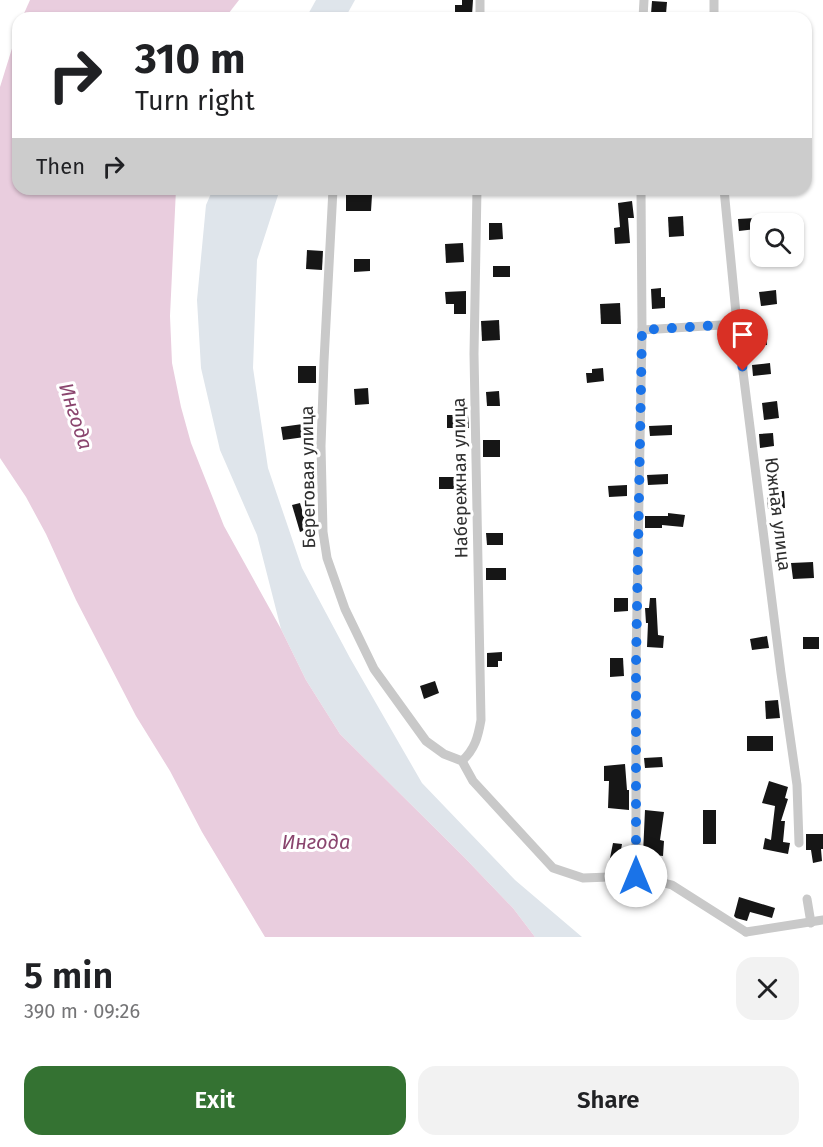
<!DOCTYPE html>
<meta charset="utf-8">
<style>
:root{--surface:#fff;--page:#f2f2f2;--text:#202124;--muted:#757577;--accent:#347232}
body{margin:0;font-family:"Fira Sans",sans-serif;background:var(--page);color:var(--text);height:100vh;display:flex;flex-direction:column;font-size:22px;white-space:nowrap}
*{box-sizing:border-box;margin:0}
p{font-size:20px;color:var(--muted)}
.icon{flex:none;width:33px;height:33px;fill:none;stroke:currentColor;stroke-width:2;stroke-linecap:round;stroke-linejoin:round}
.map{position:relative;height:937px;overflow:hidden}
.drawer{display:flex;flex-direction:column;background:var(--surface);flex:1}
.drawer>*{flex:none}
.top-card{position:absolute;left:12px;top:12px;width:800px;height:183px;border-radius:18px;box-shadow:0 2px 4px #0004;background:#fff;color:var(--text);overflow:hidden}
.controls{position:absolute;left:750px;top:213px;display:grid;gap:12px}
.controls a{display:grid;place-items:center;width:54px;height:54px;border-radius:12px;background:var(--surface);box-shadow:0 2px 4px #0004;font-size:30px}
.pin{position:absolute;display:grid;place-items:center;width:51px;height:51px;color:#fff;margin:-62px -26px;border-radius:50% 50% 50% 0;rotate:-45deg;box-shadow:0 0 6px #0007}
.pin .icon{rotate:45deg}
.me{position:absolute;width:66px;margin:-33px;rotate:0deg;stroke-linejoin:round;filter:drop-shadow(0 0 4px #0008)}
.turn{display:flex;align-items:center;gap:21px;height:126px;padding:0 24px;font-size:27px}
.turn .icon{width:78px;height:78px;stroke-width:2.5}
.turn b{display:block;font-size:42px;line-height:51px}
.then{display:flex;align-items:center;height:57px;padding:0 24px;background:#0003;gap:12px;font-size:22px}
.round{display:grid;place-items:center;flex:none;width:63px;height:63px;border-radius:18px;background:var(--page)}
.headline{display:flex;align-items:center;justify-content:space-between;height:102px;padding:0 24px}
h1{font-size:36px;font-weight:600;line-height:45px}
.button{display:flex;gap:12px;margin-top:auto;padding:12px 24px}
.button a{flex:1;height:69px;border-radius:18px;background:var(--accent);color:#fff;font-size:24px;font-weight:600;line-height:69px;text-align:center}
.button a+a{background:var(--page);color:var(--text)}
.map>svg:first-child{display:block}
</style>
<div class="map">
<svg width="823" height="937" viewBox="0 0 823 937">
<rect width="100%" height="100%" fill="#fff"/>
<g fill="#dfe5eb">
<path d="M 316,0 L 355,0 L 345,18 L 306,18 Z"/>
<path d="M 213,189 L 280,189 L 257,260 L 253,368 L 268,468 L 302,568 L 350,658 L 422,783 L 515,880 L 582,937 L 535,937 L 513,908 L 464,857 L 340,734 L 306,680 L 281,629 L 257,535 L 220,450 L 201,368 L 197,300 L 206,205 Z"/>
</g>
<g fill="#e9cdde">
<path d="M 30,0 L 239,0 L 225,18 L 22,18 Z"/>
<path d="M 18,29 L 18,189 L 176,189 L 170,316 L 172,363 L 181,407 L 191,443 L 224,526 L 281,629 L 306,680 L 340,734 L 464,857 L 513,908 L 535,937 L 265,937 L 202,832 L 170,771 L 136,716 L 76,600 L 46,534 L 26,497 L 0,458 L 0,87 Z"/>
</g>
<g fill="#161616">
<path d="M 462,0 L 473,0 L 472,15 L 455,15 L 455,5 L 462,5 Z"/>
<path d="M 652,1 L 667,2 L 666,14 L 651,14 Z"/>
<path d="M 346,194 L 372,195 L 371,211 L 346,211 Z"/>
<path d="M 632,201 L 634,218 L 628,218 L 630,243 L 615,244 L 614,228 L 620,227 L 618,203 Z"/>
<path d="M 683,216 L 684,236 L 669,237 L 668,217 Z"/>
<path d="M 755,218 L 756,229 L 739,231 L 738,219 Z"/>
<path d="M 489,223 L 502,223 L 503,239 L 489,240 Z"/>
<path d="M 463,243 L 464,262 L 446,263 L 445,244 Z"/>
<path d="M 307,250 L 323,251 L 322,270 L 306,269 Z"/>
<path d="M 354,259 L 370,259 L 370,271 L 354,272 Z"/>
<rect x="493" y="266" width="17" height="11"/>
<path d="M 661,288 L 661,297 L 665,297 L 665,308 L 652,309 L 651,289 Z"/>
<path d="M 776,290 L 777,304 L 761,306 L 759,292 Z"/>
<path d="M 466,291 L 466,314 L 454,314 L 454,304 L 446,304 L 445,292 Z"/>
<path d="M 620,303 L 621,324 L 601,324 L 600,304 Z"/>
<path d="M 499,320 L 500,340 L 482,341 L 481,321 Z"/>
<path d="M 766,333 L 767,345 L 751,346 L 750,334 Z"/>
<path d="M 770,363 L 771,374 L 753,376 L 752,365 Z"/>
<rect x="298" y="366" width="18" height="17"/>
<path d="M 603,368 L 604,381 L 587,383 L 586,373 L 592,373 L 592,369 Z"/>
<path d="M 368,388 L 369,404 L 355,405 L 354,389 Z"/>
<path d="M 499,391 L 500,406 L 487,406 L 486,392 Z"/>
<path d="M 777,401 L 779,418 L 764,420 L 762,403 Z"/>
<path d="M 447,415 L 468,415 L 469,428 L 447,428 Z"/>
<path d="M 310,423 L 312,436 L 283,440 L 281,427 Z"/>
<path d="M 672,425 L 672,435 L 650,436 L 649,426 Z"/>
<path d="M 773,433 L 774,446 L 760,448 L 759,434 Z"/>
<rect x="483" y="440" width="17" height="17"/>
<path d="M 668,474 L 668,484 L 648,485 L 647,475 Z"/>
<rect x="439" y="477" width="20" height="12"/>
<path d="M 627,485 L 627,496 L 609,497 L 608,486 Z"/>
<path d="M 784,491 L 785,508 L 768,509 L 767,492 Z"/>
<path d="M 300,503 L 308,529 L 300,532 L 292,505 Z"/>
<path d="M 668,513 L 685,515 L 683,527 L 662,525 L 662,528 L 645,528 L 645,516 L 668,516 Z"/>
<path d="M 486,533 L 503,533 L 503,545 L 487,545 Z"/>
<path d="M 813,562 L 814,578 L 793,579 L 791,563 Z"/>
<rect x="486" y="568" width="20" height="12"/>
<path d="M 614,598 L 628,598 L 628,611 L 614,612 Z"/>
<path d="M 650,598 L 656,598 L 658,635 L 664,636 L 663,648 L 647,647 L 648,623 L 646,623 L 645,608 L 649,608 Z"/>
<path d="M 767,636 L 769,648 L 752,650 L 750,639 Z"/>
<rect x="803" y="637" width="16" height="12"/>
<path d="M 502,652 L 502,661 L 498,661 L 498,667 L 487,667 L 487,653 Z"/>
<path d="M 610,658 L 623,658 L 624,676 L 610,677 Z"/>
<path d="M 435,681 L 439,693 L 424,699 L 420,686 Z"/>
<path d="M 778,700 L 780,718 L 766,719 L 765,701 Z"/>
<rect x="747" y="736" width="26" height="15"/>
<path d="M 662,757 L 663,767 L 645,768 L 644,758 Z"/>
<path d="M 625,764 L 627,790 L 629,790 L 629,810 L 608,808 L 609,781 L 604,781 L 604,766 Z"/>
<path d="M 769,781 L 788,787 L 785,798 L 788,799 L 781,821 L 785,821 L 783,842 L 790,843 L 788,854 L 763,849 L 765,838 L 771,840 L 775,806 L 762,803 Z"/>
<path d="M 645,810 L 664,812 L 660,840 L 664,841 L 663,856 L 643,854 Z"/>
<rect x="703" y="810" width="13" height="34"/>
<path d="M 806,834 L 823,834 L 823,849 L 821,849 L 822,861 L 813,863 L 811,850 L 806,850 Z"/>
<path d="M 613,843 L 622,844 L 621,850 L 628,851 L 625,865 L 609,863 Z"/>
<path d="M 739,897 L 775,908 L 772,918 L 750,912 L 747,921 L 736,918 L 734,916 Z"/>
</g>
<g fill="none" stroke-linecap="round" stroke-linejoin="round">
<g stroke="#c9c9c9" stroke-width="9">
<path d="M 714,0 L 714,18"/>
<path d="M 480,18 L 480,0"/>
<path d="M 643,18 L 644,0"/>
<path d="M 333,189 L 324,361 L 321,446 L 323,532 L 327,558 L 345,609 L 374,669 L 426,741 L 444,754 L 462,761 L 473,781 L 553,868 L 583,878 L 636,876 L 672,885 L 746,932"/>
<path d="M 724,189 L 737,324 L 781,673 L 797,785 L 799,843"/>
<path d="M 642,330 L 737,324"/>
<path d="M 462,761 C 475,749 478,737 481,720 L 474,354 L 477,189"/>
<path d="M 636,876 L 636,664 L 642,330 L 641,189"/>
<path d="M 807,899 L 811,923"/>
<path d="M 746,932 L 823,920"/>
</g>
</g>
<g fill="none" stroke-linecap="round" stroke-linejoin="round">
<path stroke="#1a73e8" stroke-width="10" stroke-dasharray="0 18" d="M 636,876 L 636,664 L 642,330 L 737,324 L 743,371"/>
</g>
<g text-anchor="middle" stroke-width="6" stroke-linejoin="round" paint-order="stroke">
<g font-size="18" fill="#2f2f2f" stroke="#fff">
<text transform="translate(308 477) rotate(-91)" y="6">Береговая улица</text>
<text transform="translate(460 478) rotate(-91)" y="6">Набережная улица</text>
<text transform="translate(778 514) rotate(83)" y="6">Южная улица</text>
</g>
<g font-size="20" font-style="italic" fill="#8a456e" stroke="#fff">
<text transform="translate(76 416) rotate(72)" y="7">Ингода</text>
<text x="316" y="849">Ингода</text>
</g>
</g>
</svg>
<div class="controls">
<a><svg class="icon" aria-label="search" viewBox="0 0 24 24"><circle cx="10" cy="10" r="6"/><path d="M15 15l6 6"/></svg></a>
</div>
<div class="pin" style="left:743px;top:371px;background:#d93025"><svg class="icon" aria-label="arrive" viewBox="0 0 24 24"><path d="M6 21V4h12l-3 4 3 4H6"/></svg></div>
<svg class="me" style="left:636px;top:876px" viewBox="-20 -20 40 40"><circle r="19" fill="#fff"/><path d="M0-13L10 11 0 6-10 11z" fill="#1a73e8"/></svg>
<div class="top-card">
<div class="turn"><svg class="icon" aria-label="right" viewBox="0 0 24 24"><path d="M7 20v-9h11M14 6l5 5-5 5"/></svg><div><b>310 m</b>Turn right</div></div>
<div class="then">Then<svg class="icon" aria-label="right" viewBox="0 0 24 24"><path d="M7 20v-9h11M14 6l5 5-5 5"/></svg></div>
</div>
</div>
<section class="drawer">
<div class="headline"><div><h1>5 min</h1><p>390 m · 09:26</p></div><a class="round"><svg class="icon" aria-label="close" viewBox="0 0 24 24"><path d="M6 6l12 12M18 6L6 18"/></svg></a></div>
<div class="button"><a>Exit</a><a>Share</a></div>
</section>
